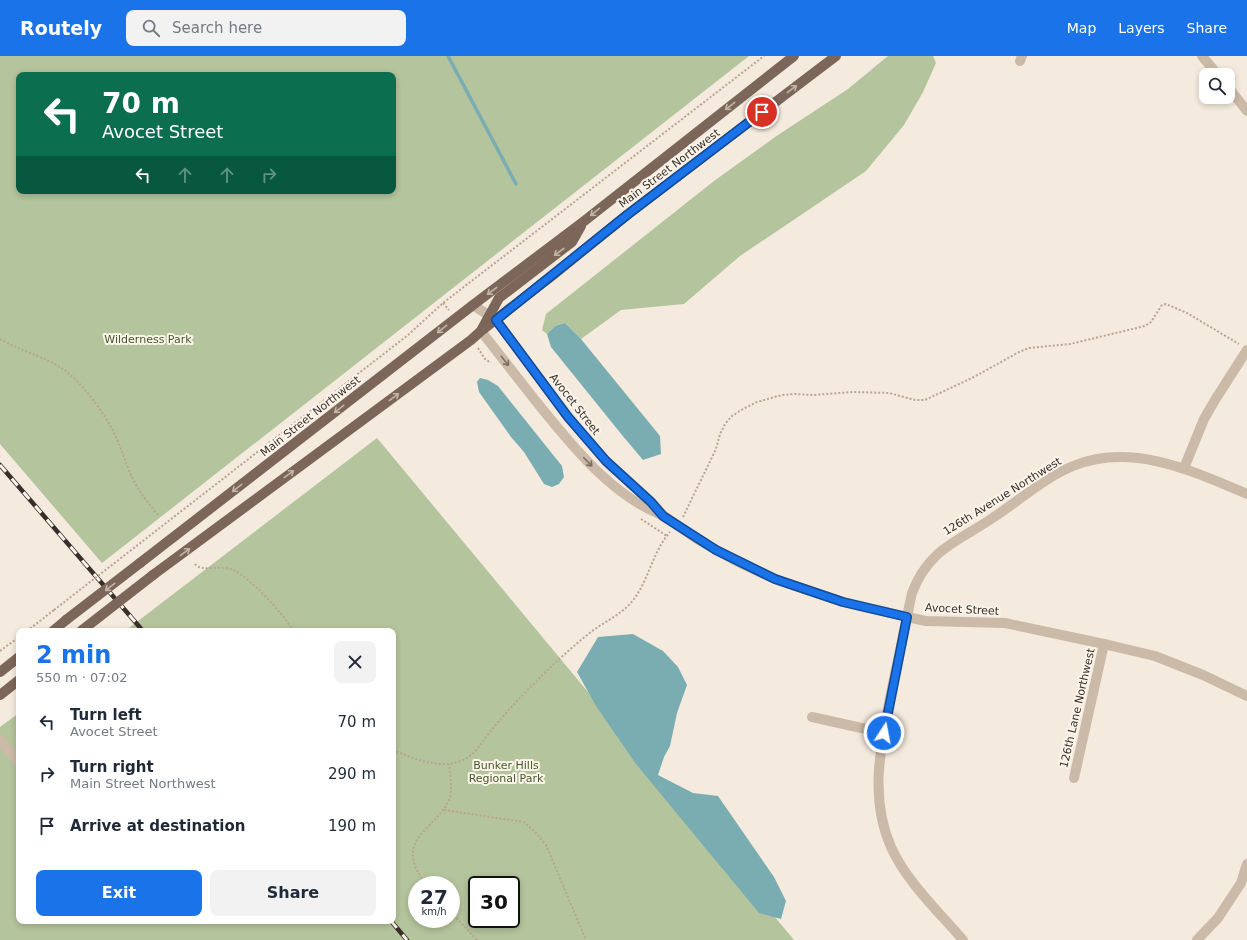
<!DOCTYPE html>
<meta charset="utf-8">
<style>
:root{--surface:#fff;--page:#f2f2f3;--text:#1f2937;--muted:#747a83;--accent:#1a73e8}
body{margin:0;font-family:"DejaVu Sans",sans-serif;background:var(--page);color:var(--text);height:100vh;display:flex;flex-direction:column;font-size:15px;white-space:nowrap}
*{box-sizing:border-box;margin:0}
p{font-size:13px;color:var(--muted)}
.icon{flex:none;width:22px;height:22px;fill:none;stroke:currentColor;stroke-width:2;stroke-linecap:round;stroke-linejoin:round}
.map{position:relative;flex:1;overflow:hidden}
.sheet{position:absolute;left:16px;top:572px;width:380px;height:296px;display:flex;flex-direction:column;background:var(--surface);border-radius:8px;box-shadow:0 2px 6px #0003}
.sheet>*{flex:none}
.banner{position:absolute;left:16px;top:16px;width:380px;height:122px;border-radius:8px;box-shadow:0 2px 6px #0003;background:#0b6e4f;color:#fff;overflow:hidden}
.controls{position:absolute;left:1199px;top:12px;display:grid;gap:8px}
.controls a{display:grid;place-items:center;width:36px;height:36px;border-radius:8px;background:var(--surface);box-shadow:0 2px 6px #0003;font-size:20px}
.speed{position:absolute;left:408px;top:820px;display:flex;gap:8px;font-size:20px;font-weight:700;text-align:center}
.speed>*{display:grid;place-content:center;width:52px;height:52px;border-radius:50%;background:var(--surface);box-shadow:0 2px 6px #0003;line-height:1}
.speed small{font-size:10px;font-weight:400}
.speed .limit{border:2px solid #111;border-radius:6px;background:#fff;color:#111}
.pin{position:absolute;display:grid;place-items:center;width:34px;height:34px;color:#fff;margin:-17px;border:2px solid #fff;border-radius:50%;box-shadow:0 1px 4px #0007}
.me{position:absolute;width:44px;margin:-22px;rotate:11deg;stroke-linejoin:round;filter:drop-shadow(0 0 3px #0008)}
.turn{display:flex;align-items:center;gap:14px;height:84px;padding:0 20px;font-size:18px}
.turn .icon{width:52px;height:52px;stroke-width:2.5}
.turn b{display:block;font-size:28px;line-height:34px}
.lanes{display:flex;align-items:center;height:38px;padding:0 20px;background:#0003;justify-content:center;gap:20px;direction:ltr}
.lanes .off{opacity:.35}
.round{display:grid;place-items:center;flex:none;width:42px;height:42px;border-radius:8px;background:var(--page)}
.headline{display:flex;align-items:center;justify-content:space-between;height:68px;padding:0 20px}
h1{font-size:24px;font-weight:800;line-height:30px;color:var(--accent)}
.primary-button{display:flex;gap:8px;margin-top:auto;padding:8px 20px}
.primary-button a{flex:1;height:46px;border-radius:8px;background:var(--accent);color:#fff;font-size:16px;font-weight:800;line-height:46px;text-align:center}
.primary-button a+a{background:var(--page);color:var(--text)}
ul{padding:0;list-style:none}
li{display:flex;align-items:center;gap:12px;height:52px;padding:0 20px}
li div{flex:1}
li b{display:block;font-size:15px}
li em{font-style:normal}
header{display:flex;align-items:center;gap:24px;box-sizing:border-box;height:56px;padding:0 20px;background:var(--accent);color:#fff}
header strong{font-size:19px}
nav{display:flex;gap:22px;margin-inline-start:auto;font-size:14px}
.search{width:280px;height:36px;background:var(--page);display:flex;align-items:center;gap:10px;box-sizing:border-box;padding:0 14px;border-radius:8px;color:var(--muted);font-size:15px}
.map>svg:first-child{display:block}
</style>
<header>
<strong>Routely</strong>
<div class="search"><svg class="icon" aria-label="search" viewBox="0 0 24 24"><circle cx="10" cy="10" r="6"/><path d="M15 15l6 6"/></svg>Search here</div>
<nav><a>Map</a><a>Layers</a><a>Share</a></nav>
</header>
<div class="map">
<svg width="1247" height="884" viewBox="0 0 1247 884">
<rect width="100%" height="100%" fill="#f4eadd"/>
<g fill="#b4c49c" fill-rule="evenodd">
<path d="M 0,0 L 749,0 L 102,507 L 0,388 ZM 19,19 L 393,19 L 393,135 L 19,135 Z"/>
<path d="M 888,0 L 933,0 L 936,7 L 923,36 L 904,69 L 866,115 L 740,200 L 684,248 L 621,254 L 581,283 L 565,267 L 555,270 L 547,278 L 542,274 L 546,258 L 714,125 L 775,81 L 848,33 Z"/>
<path d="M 377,382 L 794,884 L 0,884 L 0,671 L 19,657 L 19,865 L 393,865 L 393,575 L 125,575 ZM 417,829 L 451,829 L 451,863 L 417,863 ZM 477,829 L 511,829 L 511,863 L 477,863 Z"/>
</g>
<g fill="#7aadb2">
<path d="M 565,267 L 581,283 L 660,380 L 661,398 L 643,404 L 622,379 L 551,291 L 547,278 L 555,270 Z"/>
<path d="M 480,322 L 488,324 L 498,330 L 562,410 L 564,421 L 559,428 L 552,431 L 544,428 L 524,396 L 511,381 L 479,336 L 477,326 Z"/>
<path d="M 633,578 L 663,595 L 678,611 L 687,629 L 677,657 L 670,690 L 664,701 L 658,719 L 693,737 L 718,740 L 774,821 L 786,845 L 781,863 L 759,857 L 636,708 L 596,650 L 577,616 L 598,581 Z"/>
</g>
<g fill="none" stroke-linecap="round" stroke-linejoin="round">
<path stroke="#7aadb2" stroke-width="3.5" d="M 448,0 L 516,128"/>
<g stroke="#b8a492" stroke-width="2" stroke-dasharray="2 2" stroke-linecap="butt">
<path d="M 443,247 L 449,254"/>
<path d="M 0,283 C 20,295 44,300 63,313 C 81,325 105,358 114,377 C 122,393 126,410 134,425 C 140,438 150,449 159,460"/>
<path d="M 478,292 L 485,303 L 491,307"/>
<path d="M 683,461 L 716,393 L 720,378 L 725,368 L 732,360 L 743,353 L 757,346 L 782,339 L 795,338 L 813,339 L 853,336 L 889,337 L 915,344 L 925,344 L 974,321 L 1019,296 L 1029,292 L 1070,288 L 1145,270 L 1151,266 L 1162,249 L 1166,248 L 1187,257 L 1239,288"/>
<path d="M 641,463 L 667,480"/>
<path d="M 130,495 L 408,279 L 443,247 L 764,0"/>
<path d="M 195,508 C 202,517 220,508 233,514 C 253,524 281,556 294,575"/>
<path d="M 27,575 L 54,554"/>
<path d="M 0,595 L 19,581"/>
<path d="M 393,694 C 414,703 441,714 463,704 C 477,698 484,682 494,671 C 501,662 509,654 516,646 C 540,621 564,597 591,576 C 605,565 623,558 634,543 C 649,523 653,495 670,476"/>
<path d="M 444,754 L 524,766 L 537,778 L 546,789 L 586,884"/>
<path d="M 427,829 C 412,811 406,793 424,775 C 433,765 443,757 449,744 C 453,733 450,719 449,708"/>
<path d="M 451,856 L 477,884"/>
</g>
<g stroke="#ccbaa8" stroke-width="10">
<path d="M 1202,0 L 1218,19"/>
<path d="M 1020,5 L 1022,0"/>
<path d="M 1228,31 L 1247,55"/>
<path d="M 473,249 L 496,264 L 568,361 L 606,405 L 651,446 L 663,459 L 697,483 L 738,506 L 775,523 L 813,536 L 843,546 L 907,561 L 926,565 L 1005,567 L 1104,588 L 1155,600 L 1203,619 L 1247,640"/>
<path d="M 481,275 C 499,298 517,321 535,344 C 569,386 610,439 662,459"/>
<path d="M 1184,412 L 1204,363 L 1215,344 L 1247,294"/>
<path d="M 812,661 L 884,677"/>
<path d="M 0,684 L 19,707"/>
<path d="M 1074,722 L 1104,588"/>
<path d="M 963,884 C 939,856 906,825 891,791 C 868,739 882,685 892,632 C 899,601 905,569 912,537 C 929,492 958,486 994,461 C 1020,444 1044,422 1073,410 C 1132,386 1193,415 1247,438"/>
<path d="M 1197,884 L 1218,862 L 1241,827 L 1247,808"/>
</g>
<g stroke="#7c6659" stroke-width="10">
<path d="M 482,273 L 499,242 L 572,186 L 581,170"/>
<path d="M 140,507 L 473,249 L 583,166 L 794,0"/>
<path d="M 153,519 L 471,284 L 481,275 L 553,219 L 627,159 L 836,0"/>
<path d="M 53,575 L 66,564"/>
<path d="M 0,616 L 19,601"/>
<path d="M 0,639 L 19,624"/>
</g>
<defs>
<g id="rail">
<path d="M 0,409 L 143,575"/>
<path d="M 391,865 L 407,884"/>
</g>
</defs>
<use href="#rail" stroke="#392e29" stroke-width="4.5"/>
<use href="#rail" stroke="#fbf4ea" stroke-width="3" stroke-dasharray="9" stroke-linecap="butt"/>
<path stroke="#b8a492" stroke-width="2" stroke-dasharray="2 2" stroke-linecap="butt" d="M 54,554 L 130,495"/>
<g stroke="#7c6659" stroke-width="10">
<path d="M 66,564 L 140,507"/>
<path d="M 81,575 L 153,519"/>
</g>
</g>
<defs><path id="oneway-shaft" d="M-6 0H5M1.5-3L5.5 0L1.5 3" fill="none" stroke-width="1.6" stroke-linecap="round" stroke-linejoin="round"/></defs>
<g stroke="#c2b4a9">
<use href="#oneway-shaft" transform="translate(792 33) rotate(-37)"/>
<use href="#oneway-shaft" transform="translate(730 50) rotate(142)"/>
<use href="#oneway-shaft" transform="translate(595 156) rotate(141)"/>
<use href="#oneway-shaft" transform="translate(559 196) rotate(143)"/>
<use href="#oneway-shaft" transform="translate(492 235) rotate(143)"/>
<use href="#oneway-shaft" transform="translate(442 273) rotate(142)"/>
<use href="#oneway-shaft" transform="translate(394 341) rotate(-36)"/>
<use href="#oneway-shaft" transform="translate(339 353) rotate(142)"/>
<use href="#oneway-shaft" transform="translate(289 418) rotate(-36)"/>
<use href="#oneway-shaft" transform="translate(237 432) rotate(142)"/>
<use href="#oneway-shaft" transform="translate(185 496) rotate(-36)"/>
<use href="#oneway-shaft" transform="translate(110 531) rotate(142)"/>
</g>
<g stroke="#7b6d62">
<use href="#oneway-shaft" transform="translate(505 305) rotate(52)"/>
<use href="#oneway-shaft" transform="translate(588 406) rotate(46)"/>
</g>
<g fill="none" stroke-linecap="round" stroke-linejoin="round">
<defs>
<path id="route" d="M 762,56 L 627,159 L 496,264 L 568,361 L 606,405 L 651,446 L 663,460 L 677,469 L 716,494 L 775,523 L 843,546 L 907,561 L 884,677"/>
</defs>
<use href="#route" stroke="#114b97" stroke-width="10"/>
<use href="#route" stroke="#1a73e8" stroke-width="7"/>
</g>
<g text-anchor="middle" stroke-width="4" stroke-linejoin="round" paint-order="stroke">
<g font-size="11" fill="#392e29" stroke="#fbf4ea">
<text transform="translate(669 112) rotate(-37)" y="4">Main Street Northwest</text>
<text transform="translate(575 348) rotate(52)" y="4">Avocet Street</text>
<text transform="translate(310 360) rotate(-38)" y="4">Main Street Northwest</text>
<text transform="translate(1002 440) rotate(-32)" y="4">126th Avenue Northwest</text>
<text transform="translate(962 553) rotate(3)" y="4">Avocet Street</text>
<text transform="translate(1077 652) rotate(-77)" y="4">126th Lane Northwest</text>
</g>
<g font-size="11" fill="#46582b" stroke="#fbf4ea">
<text x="148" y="287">Wilderness Park</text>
<text x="506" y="713">Bunker Hills<tspan x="506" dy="13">Regional Park</tspan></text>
</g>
</g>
</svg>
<div class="controls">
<a><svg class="icon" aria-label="search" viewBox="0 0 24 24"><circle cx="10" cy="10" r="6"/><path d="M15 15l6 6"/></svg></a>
</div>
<div class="speed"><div>27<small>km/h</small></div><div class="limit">30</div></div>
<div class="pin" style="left:762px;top:56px;background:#d93025"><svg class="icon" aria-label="arrive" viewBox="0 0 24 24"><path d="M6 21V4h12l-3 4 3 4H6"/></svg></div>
<svg class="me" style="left:884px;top:677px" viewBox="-20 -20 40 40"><circle r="17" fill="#1a73e8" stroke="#fff" stroke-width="3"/><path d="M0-11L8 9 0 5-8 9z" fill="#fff"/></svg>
<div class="banner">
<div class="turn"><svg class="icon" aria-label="left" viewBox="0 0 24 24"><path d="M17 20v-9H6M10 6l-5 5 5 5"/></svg><div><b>70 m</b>Avocet Street</div></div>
<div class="lanes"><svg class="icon" aria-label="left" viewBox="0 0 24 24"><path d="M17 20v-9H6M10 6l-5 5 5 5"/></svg><svg class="icon off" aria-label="ahead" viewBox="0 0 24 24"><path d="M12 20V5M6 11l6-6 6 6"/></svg><svg class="icon off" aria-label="ahead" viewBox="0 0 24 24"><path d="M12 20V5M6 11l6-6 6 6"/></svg><svg class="icon off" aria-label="right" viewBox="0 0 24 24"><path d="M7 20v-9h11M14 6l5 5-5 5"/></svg></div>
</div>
<section class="sheet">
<div class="headline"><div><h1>2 min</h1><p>550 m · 07:02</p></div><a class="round"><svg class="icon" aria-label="close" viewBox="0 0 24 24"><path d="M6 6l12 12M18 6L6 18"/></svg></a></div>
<ul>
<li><svg class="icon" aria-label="left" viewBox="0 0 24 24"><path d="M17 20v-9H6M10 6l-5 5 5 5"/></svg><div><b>Turn left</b><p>Avocet Street</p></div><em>70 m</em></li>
<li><svg class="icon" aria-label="right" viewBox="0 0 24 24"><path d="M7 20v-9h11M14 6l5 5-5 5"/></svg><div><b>Turn right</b><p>Main Street Northwest</p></div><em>290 m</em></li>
<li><svg class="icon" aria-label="arrive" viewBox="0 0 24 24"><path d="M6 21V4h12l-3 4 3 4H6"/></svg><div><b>Arrive at destination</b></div><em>190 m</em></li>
</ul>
<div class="primary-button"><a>Exit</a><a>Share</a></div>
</section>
</div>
